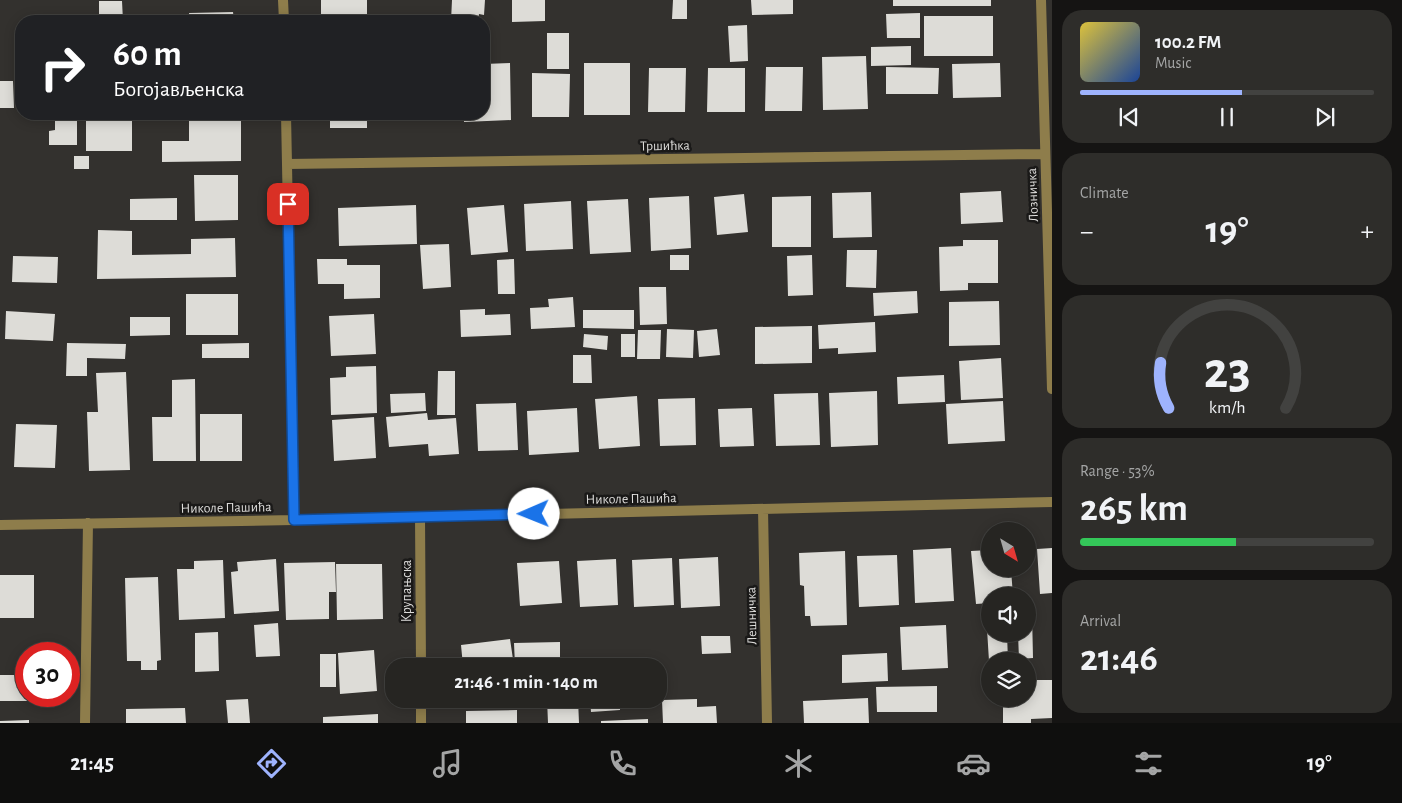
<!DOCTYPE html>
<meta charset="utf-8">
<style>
:root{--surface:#262522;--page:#2e2d2a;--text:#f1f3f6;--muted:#a4a5a5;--line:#424240;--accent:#9eb3fd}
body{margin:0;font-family:"Alegreya Sans",sans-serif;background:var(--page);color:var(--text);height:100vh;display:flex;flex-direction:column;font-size:19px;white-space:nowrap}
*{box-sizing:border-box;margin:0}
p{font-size:16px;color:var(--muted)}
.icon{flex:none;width:28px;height:28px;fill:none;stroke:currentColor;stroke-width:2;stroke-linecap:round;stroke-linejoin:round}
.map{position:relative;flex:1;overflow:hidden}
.panel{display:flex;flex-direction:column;gap:10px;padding:10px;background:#151413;width:350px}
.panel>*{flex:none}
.guide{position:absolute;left:15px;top:15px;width:475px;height:105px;border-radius:20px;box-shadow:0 2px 12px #0003,0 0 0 1px var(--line);background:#202124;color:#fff;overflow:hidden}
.needle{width:32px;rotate:143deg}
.tools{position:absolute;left:981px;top:522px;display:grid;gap:10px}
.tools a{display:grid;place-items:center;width:55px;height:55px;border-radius:50%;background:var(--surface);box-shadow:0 2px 12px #0003,0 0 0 1px var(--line);font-size:25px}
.speed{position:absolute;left:15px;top:642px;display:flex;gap:10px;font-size:25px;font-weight:700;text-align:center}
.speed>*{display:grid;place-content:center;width:65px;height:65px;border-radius:50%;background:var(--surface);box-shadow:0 2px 12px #0003,0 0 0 1px var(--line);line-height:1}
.speed .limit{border:8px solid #d22;background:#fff;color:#111}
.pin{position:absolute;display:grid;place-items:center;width:42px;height:42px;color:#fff;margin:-21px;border-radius:10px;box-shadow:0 2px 8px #0006}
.me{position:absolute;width:55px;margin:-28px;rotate:269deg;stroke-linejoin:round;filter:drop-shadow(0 0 4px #0008)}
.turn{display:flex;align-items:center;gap:18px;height:105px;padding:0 15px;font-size:22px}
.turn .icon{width:65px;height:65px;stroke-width:2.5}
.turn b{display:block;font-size:35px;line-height:42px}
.big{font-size:38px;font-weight:700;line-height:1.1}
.panel .card{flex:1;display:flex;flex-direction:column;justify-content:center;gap:8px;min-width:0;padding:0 18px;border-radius:20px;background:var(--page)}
.panel .dial{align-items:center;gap:0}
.dial svg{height:130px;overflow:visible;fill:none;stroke:var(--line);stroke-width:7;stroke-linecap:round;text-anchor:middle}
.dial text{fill:var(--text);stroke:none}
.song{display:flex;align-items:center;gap:15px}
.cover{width:60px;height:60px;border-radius:8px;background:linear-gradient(135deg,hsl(50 70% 55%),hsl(220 70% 35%))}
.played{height:5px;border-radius:2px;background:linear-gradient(90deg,var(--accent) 55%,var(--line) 55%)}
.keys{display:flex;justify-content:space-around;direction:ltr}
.heat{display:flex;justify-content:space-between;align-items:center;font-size:28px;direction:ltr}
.charge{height:8px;border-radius:4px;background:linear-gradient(90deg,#34c759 53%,var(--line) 0)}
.trip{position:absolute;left:385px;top:658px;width:282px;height:50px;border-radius:20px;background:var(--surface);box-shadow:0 2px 12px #0003,0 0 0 1px var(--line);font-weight:700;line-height:50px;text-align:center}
.tab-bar{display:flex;height:80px;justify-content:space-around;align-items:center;background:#0f0f0e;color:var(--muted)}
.tab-bar .icon{width:35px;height:35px}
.tab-bar .selected{color:var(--accent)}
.tab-bar b{font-size:22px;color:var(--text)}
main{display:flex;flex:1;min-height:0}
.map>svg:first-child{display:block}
</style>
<main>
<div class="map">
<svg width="1052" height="723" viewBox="0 0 1052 723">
<rect width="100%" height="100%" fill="#33312e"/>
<!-- building -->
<path fill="#dddcd7" d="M 321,0 L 367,0 L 367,20 L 321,20 Z
M 452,0 L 485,0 L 484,15 L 479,14 L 478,21 L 451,21 Z
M 512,0 L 545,0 L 545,21 L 512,22 Z
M 673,0 L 687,0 L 687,19 L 672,19 Z
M 751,0 L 793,0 L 793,14 L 752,15 Z
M 893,0 L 991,0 L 991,6 L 893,6 Z
M 99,1 L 122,1 L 123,21 L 99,21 Z
M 233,12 L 234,21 L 190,21 L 189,13 Z
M 920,13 L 920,38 L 887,38 L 886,14 Z
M 924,16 L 993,16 L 993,56 L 924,56 Z
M 747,25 L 748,61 L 730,62 L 728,26 Z
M 547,33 L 569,33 L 569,69 L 547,69 Z
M 911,46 L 911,65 L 871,66 L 871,47 Z
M 866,56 L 868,109 L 823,110 L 822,57 Z
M 510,63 L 511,120 L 464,122 L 464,114 L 484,114 L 484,64 Z
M 584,63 L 630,63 L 630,115 L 584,115 Z
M 1000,63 L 1001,97 L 953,98 L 952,64 Z
M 766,67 L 803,67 L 802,111 L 765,111 Z
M 886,67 L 939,68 L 938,94 L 886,94 Z
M 649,68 L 686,68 L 685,112 L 648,112 Z
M 708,68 L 745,68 L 745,112 L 707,112 Z
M 532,73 L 570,74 L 569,117 L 532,117 Z
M 0,81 L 13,81 L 14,108 L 0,108 Z
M 55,114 L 77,114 L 77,145 L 49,145 L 49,131 L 55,130 Z
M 86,114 L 132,114 L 132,151 L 86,151 Z
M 330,114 L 367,114 L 367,128 L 330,128 Z
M 241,119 L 241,161 L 162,162 L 162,141 L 189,141 L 189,120 Z
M 74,156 L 89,156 L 89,169 L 74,169 Z
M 194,175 L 238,175 L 238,220 L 195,221 Z
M 1001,191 L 1003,222 L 961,224 L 960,193 Z
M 871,192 L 872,237 L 833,238 L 832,193 Z
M 744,194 L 748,232 L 717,235 L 714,197 Z
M 689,196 L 691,248 L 651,251 L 649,198 Z
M 811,196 L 811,247 L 772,247 L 772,197 Z
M 177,198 L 177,220 L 130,220 L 130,199 Z
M 628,199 L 631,252 L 590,254 L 587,201 Z
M 571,201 L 573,249 L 526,251 L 524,204 Z
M 416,205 L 417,244 L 339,246 L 338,208 Z
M 504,205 L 508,252 L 471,255 L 467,208 Z
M 98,230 L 132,231 L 132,255 L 191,254 L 191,239 L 235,238 L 236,277 L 97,279 Z
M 963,240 L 998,240 L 998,283 L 968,283 L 968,290 L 940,291 L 939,247 L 963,246 Z
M 449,244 L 451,287 L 423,289 L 420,245 Z
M 847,250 L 877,250 L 876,288 L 846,287 Z
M 670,255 L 689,255 L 689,270 L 670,270 Z
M 812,255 L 813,295 L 788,296 L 787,256 Z
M 13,256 L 58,257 L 57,283 L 12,282 Z
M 317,259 L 347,259 L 347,265 L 380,265 L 380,298 L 344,299 L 344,284 L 318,284 Z
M 514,259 L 515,294 L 498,294 L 497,260 Z
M 639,287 L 666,287 L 667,324 L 640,325 Z
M 917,291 L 918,313 L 874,316 L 873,293 Z
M 186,294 L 238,294 L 238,335 L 186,335 Z
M 573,297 L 575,327 L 531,329 L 530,308 L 549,307 L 548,299 Z
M 999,301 L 1000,345 L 949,346 L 949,302 Z
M 485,309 L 485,315 L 510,314 L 511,335 L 461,337 L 460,310 Z
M 583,310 L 634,310 L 634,329 L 583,328 Z
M 6,311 L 55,314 L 53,341 L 5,339 Z
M 374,314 L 376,354 L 331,356 L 329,316 Z
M 130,317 L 170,317 L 170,335 L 130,336 Z
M 875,322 L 876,352 L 838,354 L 838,348 L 819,349 L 818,325 Z
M 812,326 L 812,363 L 755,364 L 755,327 Z
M 667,329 L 694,330 L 693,358 L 666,357 Z
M 717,329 L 720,355 L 699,357 L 697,331 Z
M 638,330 L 661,330 L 660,359 L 637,359 Z
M 584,334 L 608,336 L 607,350 L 583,347 Z
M 621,334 L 635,334 L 635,357 L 621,357 Z
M 67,343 L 126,344 L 125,359 L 87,358 L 87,376 L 66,376 Z
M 249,343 L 249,358 L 202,358 L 202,344 Z
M 573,355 L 591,355 L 592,383 L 573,383 Z
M 1001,358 L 1003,398 L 961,400 L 959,361 Z
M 376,366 L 377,413 L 331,415 L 330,378 L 346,377 L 346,367 Z
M 438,371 L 455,371 L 455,415 L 437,415 Z
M 126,372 L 130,470 L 89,471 L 87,412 L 98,412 L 96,373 Z
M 944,375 L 945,402 L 898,404 L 897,377 Z
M 195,379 L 196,461 L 153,461 L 152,417 L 172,417 L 172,380 Z
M 877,391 L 878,445 L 831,447 L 829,393 Z
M 425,393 L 426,411 L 391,413 L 390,394 Z
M 818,393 L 820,445 L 776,446 L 774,394 Z
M 637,396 L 640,446 L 599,449 L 595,399 Z
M 695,398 L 696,445 L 660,446 L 658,399 Z
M 1003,401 L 1005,441 L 948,444 L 946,404 Z
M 516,403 L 518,450 L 478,451 L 476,404 Z
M 577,408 L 579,452 L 529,455 L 527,411 Z
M 752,408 L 754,446 L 720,447 L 718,409 Z
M 427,413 L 428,420 L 456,418 L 459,454 L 429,456 L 428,444 L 389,447 L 386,417 Z
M 200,414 L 242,414 L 242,461 L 200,461 Z
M 374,417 L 376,458 L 334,461 L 332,420 Z
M 16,424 L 57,425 L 55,468 L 14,467 Z
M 951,548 L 954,601 L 915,603 L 913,550 Z
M 1052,548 L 1052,593 L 1040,594 L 1037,549 Z
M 990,550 L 990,569 L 1011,569 L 1013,596 L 990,596 L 990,603 L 976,604 L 971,551 Z
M 845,551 L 847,625 L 811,626 L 810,616 L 805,616 L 804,586 L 800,585 L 799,553 Z
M 897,555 L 899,605 L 859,607 L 857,556 Z
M 718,557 L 720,606 L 681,608 L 679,559 Z
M 672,558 L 674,605 L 634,607 L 632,560 Z
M 276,559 L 279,611 L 234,614 L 231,572 L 238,571 L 237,562 Z
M 616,559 L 618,605 L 580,607 L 577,561 Z
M 223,560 L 225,618 L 179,620 L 177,569 L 194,569 L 194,561 Z
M 559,561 L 562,603 L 520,606 L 517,563 Z
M 335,562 L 336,592 L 329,592 L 329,619 L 286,620 L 284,563 Z
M 336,564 L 382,564 L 383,619 L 337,620 Z
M 0,575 L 34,575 L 34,618 L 0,618 Z
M 158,577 L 161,660 L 157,661 L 157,670 L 141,670 L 141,661 L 127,661 L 125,578 Z
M 1028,613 L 1032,613 L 1033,658 L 1019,659 L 1018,634 L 1028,634 Z
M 278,623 L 280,656 L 256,657 L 254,625 Z
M 946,625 L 948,668 L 902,670 L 900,627 Z
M 990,628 L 990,634 L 1007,634 L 1008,661 L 989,661 L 987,629 Z
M 218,632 L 219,671 L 195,672 L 195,633 Z
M 701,636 L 730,636 L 731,653 L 702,654 Z
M 510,639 L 514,666 L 463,666 L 461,645 Z
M 560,642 L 560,666 L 515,666 L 514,643 Z
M 374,650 L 377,691 L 340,694 L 338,653 Z
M 887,653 L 888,681 L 842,683 L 842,655 Z
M 320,654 L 336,654 L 336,687 L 320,687 Z
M 0,675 L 26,675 L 26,696 L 43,696 L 43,701 L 0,701 Z
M 1028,680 L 1052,680 L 1052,718 L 1031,719 L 1031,723 L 1003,723 L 1003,704 L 1014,704 L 1014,699 L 1028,699 Z
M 937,686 L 937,712 L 877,712 L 876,687 Z
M 868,698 L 869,723 L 804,723 L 803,701 Z
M 248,699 L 250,723 L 228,723 L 226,700 Z
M 547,699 L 578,699 L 579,723 L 548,723 Z
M 590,699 L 620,699 L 620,710 L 591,712 Z
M 697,699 L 697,707 L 716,706 L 717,723 L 663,723 L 662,700 Z
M 185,708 L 186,723 L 126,723 L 126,709 Z
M 517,710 L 517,723 L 466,723 L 466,711 Z
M 378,714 L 378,723 L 323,723 L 323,717 Z
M 648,719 L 648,723 L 601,723 L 601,721 Z
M 29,720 L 29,723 L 0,723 L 0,721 Z"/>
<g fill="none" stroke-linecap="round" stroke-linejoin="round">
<!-- street -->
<path stroke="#8e7d4b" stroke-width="10" d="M 283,0 L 284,21
M 1041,0 L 1052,389
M 286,114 L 294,520
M 287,164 L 1044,154
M 763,509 L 767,723
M 420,516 L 421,666
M 0,525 L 294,520 L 1052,502
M 421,699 L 421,723
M 85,723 L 88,523"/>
</g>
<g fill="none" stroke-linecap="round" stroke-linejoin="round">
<defs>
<path id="route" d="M 288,204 L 294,520 L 534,514"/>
</defs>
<!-- route casing -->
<use href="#route" stroke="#114b97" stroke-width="12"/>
<!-- route -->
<use href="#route" stroke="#1a73e8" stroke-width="9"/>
</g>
<g text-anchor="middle" stroke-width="5" stroke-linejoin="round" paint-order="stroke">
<!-- street labels -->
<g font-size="14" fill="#dedddb" stroke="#1a1918">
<text transform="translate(665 145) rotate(-1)" y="5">Тршићка</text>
<text transform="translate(1032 195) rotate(-92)" y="5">Лозничка</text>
<text transform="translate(631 498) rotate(-1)" y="5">Николе Пашића</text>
<text transform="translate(226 507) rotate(-1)" y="5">Николе Пашића</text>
<text transform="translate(406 591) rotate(-90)" y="5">Крупањска</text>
<text transform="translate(751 616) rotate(-91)" y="5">Лешничка</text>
</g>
</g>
</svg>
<div class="tools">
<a><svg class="needle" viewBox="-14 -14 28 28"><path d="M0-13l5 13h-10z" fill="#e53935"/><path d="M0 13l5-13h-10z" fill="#a4a5a5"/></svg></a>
<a><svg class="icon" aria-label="sound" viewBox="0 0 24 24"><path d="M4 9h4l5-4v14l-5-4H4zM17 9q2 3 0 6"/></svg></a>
<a><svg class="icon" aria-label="layers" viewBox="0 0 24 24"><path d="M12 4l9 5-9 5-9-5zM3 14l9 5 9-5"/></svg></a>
</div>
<div class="speed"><div class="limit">30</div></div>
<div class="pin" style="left:288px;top:204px;background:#d93025"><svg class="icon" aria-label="arrive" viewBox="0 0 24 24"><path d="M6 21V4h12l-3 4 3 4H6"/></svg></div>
<svg class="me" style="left:534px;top:514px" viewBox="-20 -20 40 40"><circle r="19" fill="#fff"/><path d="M0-13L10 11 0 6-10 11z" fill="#1a73e8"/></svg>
<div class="trip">21:46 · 1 min · 140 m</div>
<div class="guide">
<div class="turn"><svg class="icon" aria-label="right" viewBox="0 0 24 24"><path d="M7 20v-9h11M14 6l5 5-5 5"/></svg><div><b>60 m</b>Богојављенска</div></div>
</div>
</div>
<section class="panel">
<div class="card">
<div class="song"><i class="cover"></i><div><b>100.2 FM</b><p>Music</p></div></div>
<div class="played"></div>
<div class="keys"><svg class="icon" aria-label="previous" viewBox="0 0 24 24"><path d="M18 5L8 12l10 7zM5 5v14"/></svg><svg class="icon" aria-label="pause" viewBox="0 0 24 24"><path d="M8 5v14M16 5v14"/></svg><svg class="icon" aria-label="next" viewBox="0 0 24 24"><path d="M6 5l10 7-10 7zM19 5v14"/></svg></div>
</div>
<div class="card"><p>Climate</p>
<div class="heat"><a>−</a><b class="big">19°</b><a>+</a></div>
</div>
<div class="card dial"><svg viewBox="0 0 100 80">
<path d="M14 69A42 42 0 1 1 86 69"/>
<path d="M14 69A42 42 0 0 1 9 41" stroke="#9eb3fd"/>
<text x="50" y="56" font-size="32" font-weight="700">23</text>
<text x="50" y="72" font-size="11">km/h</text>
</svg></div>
<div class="card"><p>Range · 53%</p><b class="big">265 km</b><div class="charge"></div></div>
<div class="card"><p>Arrival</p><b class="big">21:46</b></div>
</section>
</main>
<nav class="tab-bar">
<b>21:45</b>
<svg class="icon selected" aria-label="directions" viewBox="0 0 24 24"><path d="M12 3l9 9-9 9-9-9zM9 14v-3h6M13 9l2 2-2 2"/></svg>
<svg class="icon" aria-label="music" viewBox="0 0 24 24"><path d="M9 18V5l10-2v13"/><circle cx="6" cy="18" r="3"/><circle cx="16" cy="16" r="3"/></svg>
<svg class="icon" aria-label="phone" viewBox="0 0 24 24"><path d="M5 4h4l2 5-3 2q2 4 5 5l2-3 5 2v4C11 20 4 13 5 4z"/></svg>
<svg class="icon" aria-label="climate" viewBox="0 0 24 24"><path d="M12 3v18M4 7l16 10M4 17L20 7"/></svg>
<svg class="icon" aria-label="car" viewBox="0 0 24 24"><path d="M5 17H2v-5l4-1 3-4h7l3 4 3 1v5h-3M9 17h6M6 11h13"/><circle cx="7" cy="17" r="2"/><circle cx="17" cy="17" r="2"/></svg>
<svg class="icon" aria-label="filters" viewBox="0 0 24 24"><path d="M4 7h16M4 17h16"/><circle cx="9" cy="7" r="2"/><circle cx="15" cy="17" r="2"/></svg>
<b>19°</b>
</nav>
